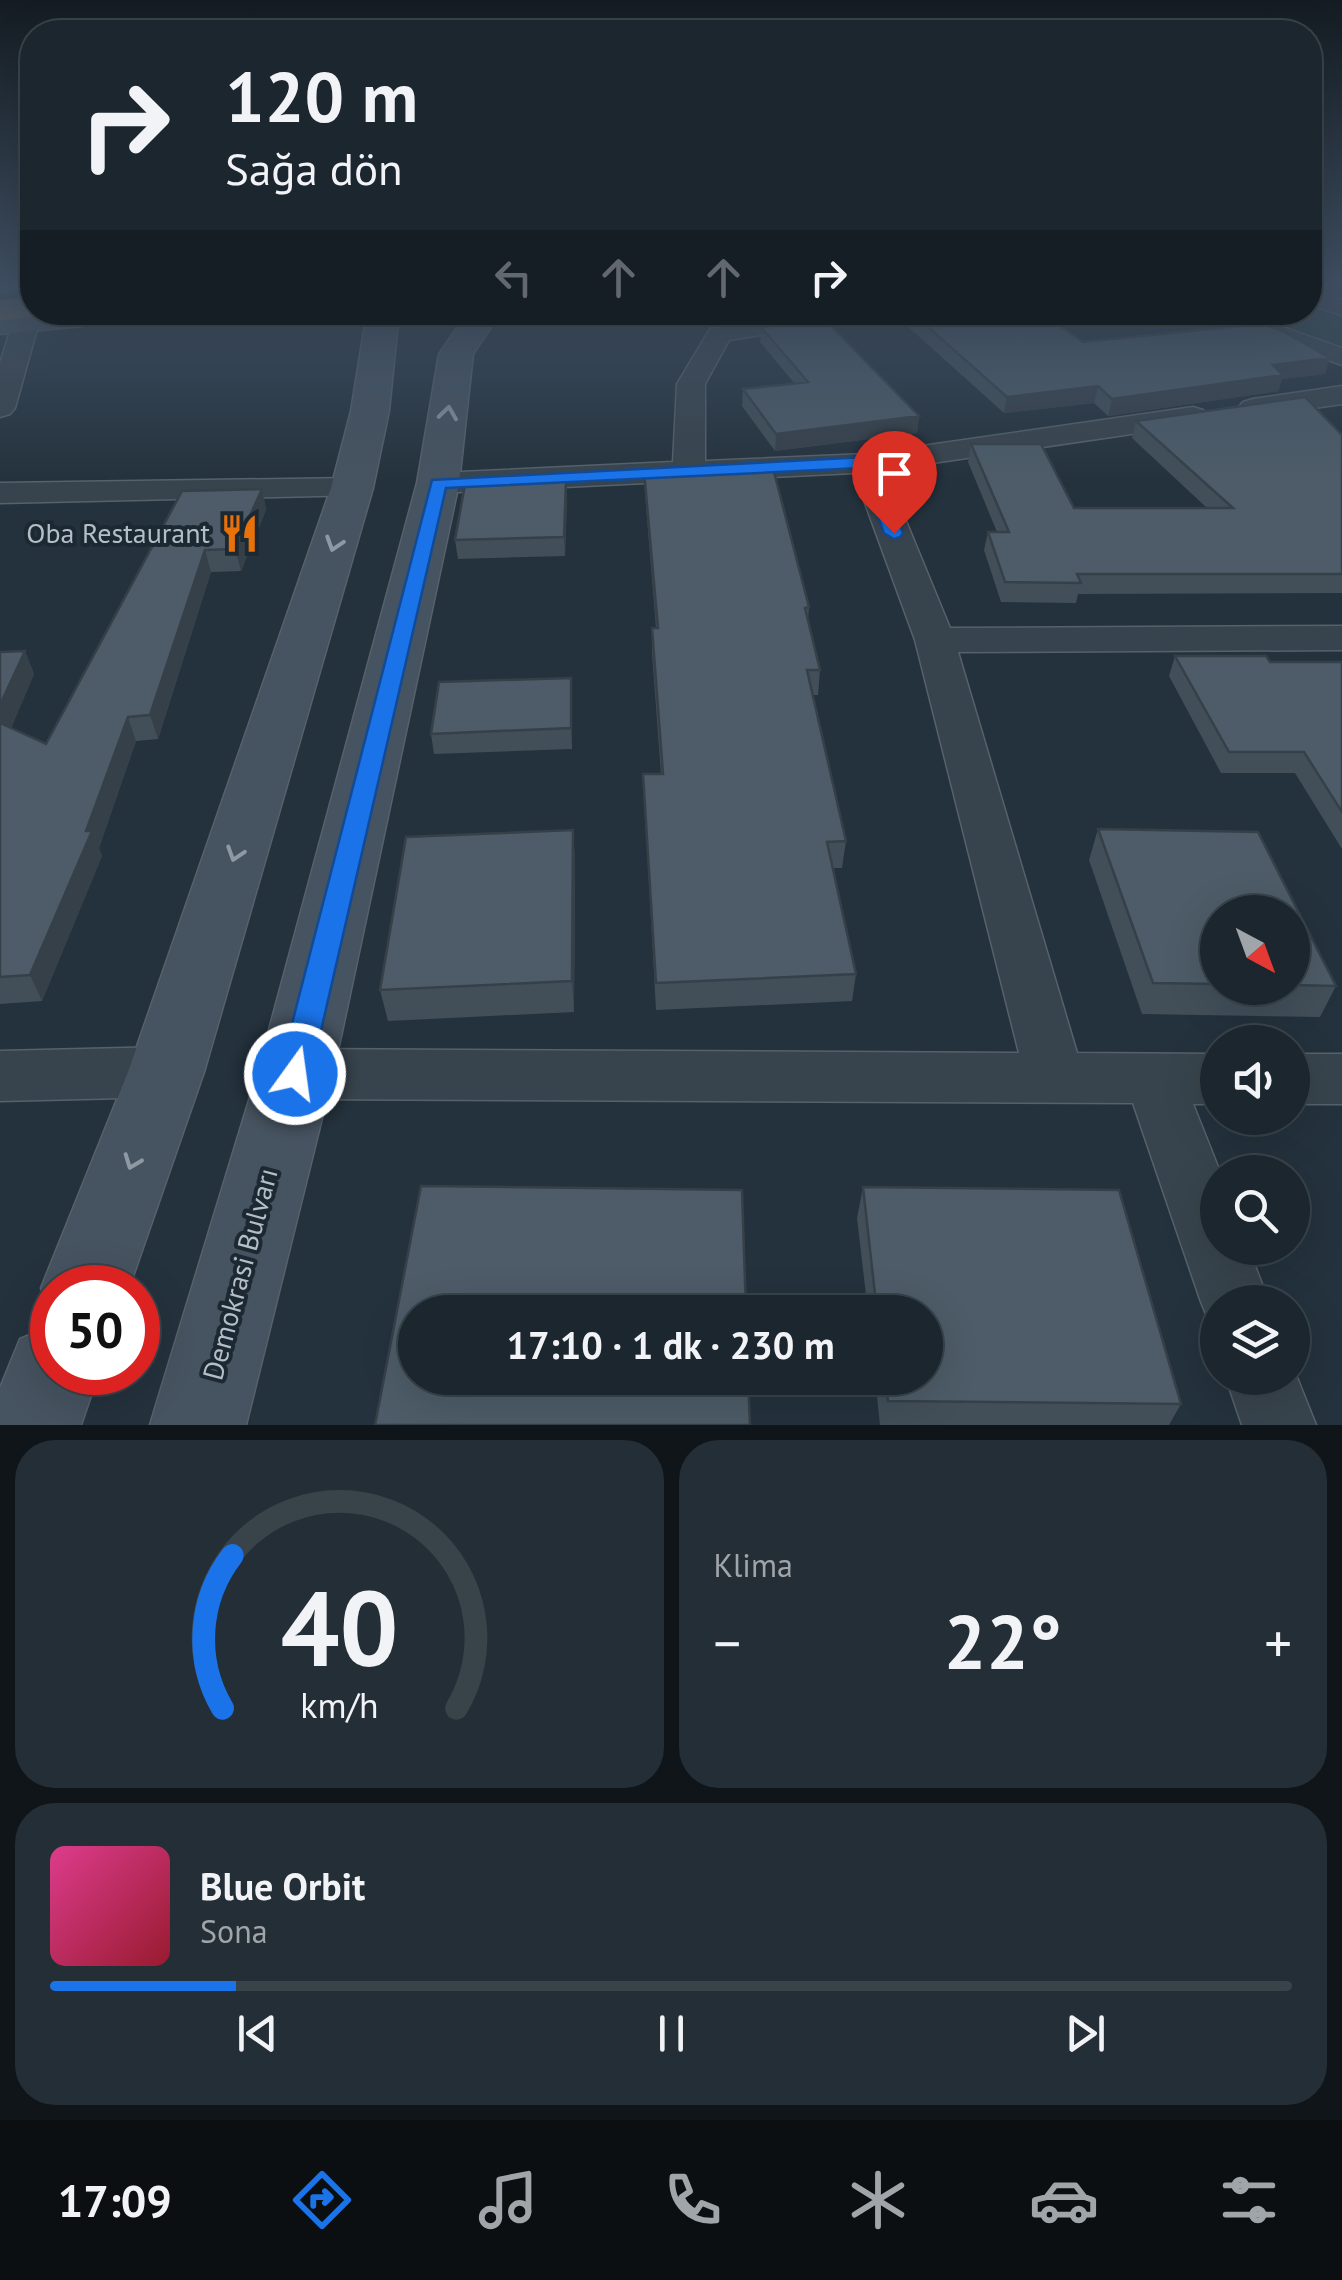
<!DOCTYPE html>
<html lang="tr">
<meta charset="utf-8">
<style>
:root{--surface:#1b262e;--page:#242e36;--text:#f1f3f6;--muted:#a0a5aa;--line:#39434a;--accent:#1a73e8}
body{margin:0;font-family:"PT Sans",sans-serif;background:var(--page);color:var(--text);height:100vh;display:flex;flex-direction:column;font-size:38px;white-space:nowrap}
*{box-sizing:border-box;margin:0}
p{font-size:32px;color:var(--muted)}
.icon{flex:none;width:55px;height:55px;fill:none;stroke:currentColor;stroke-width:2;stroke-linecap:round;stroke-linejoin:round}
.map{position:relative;height:1425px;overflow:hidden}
.drawer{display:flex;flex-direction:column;gap:15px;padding:15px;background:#0f1519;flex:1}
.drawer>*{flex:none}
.hud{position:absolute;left:20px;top:20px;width:1302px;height:305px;border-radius:40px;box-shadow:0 10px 40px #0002,0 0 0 2px var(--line);background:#1b262e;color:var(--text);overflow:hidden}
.needle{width:65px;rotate:139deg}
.fabs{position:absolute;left:1200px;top:895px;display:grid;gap:20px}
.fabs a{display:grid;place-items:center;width:110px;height:110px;border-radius:50%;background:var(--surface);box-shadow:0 10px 40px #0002,0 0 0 2px var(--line);font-size:50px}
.speed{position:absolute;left:30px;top:1265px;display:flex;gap:20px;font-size:50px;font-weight:700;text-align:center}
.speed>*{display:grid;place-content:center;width:130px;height:130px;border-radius:50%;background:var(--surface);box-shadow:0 10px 40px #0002,0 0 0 2px var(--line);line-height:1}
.speed .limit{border:15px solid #d22;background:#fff;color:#111}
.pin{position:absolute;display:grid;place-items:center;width:85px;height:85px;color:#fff;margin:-102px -42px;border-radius:50% 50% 50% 0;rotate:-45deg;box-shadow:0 0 10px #0007}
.pin .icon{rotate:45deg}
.me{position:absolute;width:110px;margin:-55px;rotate:14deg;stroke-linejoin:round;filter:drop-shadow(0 0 8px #0008)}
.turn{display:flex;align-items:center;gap:35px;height:210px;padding:0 40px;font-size:45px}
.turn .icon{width:130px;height:130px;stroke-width:2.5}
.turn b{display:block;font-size:70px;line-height:85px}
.lanes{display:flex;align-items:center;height:95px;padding:0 40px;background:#0003;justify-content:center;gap:50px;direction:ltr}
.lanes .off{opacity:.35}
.big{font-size:75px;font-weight:600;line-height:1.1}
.drawer .card{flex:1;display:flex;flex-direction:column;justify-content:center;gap:15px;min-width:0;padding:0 35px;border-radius:40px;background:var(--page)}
.drawer .dial{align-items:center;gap:0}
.dial svg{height:260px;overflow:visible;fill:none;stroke:var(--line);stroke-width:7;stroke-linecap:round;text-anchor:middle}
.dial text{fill:var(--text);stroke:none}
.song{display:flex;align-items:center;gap:30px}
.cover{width:120px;height:120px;border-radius:15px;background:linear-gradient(135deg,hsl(330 70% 55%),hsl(350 70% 35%))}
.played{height:10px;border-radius:5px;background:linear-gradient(90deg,var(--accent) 15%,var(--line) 15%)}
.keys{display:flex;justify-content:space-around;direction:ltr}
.heat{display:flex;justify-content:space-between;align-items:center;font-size:55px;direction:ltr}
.drawer .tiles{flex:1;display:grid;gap:15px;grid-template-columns:1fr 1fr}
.card:last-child{grid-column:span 2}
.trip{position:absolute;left:398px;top:1295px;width:545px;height:100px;border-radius:50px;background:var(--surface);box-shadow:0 10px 40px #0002,0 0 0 2px var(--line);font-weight:600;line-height:100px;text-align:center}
.menu{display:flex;height:160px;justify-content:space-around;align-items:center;background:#0b0f12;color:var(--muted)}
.menu .icon{width:70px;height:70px}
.menu .active{color:var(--accent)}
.menu b{font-size:45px;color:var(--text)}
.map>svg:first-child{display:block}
</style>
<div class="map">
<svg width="1342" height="1425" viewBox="0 0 1342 1425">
<rect width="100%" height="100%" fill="#24323d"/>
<!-- green -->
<path fill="#27403f" d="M 1310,298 L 1342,308 L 1342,346 L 1242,313 L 1310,312 Z"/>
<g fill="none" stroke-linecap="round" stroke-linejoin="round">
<defs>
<path id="street" d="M 1310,290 L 1342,300 L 1342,315 L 1310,305 Z
M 809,312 L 873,312 L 861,319 L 729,340 L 705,384 L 705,461 L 866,454 L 1193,407 L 1203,410 L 1208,416 L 1203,422 L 1193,425 L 885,470 L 950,628 L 1342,626 L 1342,650 L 958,652 L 1077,1053 L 1218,1054 L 1218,1104 L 1193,1104 L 1220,1172 L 1218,1248 L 1248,1248 L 1269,1302 L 1218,1302 L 1218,1329 L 1211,1326 L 1201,1302 L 1133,1103 L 295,1099 L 274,1092 L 266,1074 L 274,1056 L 295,1049 L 1019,1053 L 915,640 L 854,473 L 438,493 L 427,490 L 422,483 L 427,476 L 438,473 L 673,462 L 677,384 L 710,329 Z
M 1203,312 L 1240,312 L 1342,348 L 1342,365 L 1206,317 Z
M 26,314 L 39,322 L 15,408 L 10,414 L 0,417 L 0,363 L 13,322 Z
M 1342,386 L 1342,404 L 1253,417 L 1243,414 L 1238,408 L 1243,402 L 1253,399 Z
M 352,478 L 364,481 L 368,488 L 364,495 L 0,503 L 0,483 Z
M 166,1047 L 187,1055 L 195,1072 L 187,1089 L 166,1097 L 0,1101 L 0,1051 Z
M 1292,1054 L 1342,1054 L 1342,1104 L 1292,1104 Z
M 1292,1365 L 1316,1425 L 1242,1425 L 1226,1378 L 1292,1378 Z"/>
<path id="secondary" d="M 0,282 L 26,282 L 22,288 L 0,292 Z
M 32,311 L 32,312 L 140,312 L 135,319 L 124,322 L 0,334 L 0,314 Z
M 367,312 L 399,312 L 389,411 L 373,488 L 204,1072 L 129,1288 L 52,1288 L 52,1315 L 41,1288 L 128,1072 L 331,488 L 351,411 Z
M 468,312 L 501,312 L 473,354 L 459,483 L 333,1074 L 246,1425 L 150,1425 L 257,1074 L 417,483 L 439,354 Z
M 52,1326 L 52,1372 L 99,1372 L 81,1425 L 0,1425 L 0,1388 L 20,1339 Z"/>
<path id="highway" d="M 32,298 L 32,312 L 43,315 L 0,321 L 0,301 Z"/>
</defs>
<!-- street casing -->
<use href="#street" stroke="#56616b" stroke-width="3"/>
<!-- secondary casing -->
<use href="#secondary" stroke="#56616b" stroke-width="3"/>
<!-- highway casing -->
<use href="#highway" stroke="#434e58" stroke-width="3"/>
<!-- street -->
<use href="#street" fill="#38444d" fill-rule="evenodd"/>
<!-- secondary -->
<use href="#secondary" fill="#465360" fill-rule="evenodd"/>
<!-- highway -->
<use href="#highway" fill="#736355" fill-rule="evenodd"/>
</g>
<!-- wall -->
<path fill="#424f59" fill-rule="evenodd" d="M 1330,282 L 1342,282 L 1342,288 Z
M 906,312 L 1041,312 L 1083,342 L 1325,374 L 1282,379 L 1278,391 L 1108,416 L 1094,403 L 1004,413 L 905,324 Z
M 761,327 L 919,416 L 917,433 L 775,451 L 742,406 L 743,389 L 795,384 L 760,342 Z
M 1136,421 L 1342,435 L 1342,593 L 1078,594 L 1076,603 L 1001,602 L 984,550 L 988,532 L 997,532 L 968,462 L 971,444 L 1074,508 L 1207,508 L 1132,438 Z
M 644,471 L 809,607 L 808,620 L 820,670 L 818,695 L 813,695 L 846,841 L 842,868 L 833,868 L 856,974 L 852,1001 L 656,1010 L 643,774 L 661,774 L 652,653 L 652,628 L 656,628 L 645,494 Z
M 262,489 L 266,510 L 241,571 L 211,572 L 158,739 L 136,741 L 99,848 L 102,856 L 42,1001 L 0,1004 L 0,652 L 25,651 L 34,674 L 11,728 L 46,744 L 182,491 Z
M 567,499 L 565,556 L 458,559 L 455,540 Z
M 1175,656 L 1270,662 L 1342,662 L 1342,849 L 1295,773 L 1221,773 L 1169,676 Z
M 572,698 L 572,749 L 434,754 L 431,734 Z
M 1098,829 L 1258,832 L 1336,986 L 1320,1017 L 1142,1014 L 1089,860 ZM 1218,912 L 1292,912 L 1292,988 L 1218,988 Z
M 573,830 L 575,861 L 574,1012 L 388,1021 L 380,990 Z
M 863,1187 L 1181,1404 L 1169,1425 L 880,1425 L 875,1378 L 925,1378 L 925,1312 L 868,1312 L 857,1218 Z"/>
<!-- shaded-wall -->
<path fill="#364049" d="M 1330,358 L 1325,374 L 1282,379 L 1278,391 L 1108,416 L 1112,399 L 1273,365 Z
M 1098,386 L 1094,403 L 1004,413 L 1007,397 Z
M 919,416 L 917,433 L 775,451 L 776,434 Z
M 566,481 L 567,499 L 565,556 L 564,537 Z
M 262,489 L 266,510 L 241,571 L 235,549 Z
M 205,550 L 211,572 L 158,739 L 150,715 Z
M 25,651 L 34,674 L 4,744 L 0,736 L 0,705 Z
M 571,678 L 572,698 L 572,749 L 571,728 Z
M 128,717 L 136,741 L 99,848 L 102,856 L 42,1001 L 30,975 L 86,831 Z
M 573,830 L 575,861 L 574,1012 L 572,981 Z"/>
<!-- building -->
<path fill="#4d5c68" stroke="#364049" stroke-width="2.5" d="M 911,312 L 1041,312 L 1083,342 L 1261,324 L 1283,331 L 1330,358 L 1273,365 L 1283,375 L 1112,399 L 1098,386 L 1007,397 Z
M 826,321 L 919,416 L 776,434 L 743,389 L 808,382 L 761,327 Z
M 1305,397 L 1342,435 L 1342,574 L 1077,574 L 1081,583 L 1005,582 L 988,532 L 1009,532 L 971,444 L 1041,444 L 1074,508 L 1233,508 L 1136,421 Z
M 773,468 L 809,607 L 805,608 L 820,670 L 807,670 L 846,841 L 827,842 L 856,974 L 656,983 L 643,774 L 663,774 L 652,628 L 658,628 L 644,471 Z
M 566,481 L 564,537 L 455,540 L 465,484 Z
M 262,489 L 235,549 L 205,550 L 150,715 L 128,717 L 86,831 L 92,831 L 30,975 L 0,977 L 0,723 L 46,744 L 182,491 Z
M 25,651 L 0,705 L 0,652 Z
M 1175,656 L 1266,656 L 1270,662 L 1342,662 L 1342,812 L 1304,752 L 1229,752 Z
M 571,678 L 571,728 L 431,734 L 439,682 Z
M 1098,829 L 1258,832 L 1336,986 L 1292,985 L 1292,912 L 1218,912 L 1218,984 L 1153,983 Z
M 573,830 L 572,981 L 380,990 L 406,837 Z
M 421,1186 L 742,1190 L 746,1312 L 415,1312 L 415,1378 L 748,1378 L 750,1425 L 375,1425 Z
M 863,1187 L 1119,1190 L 1181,1404 L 888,1401 L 885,1378 L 925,1378 L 925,1312 L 877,1312 Z"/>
<!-- one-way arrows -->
<defs><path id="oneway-chevron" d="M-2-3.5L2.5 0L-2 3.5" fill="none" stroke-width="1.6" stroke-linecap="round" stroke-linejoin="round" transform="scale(2.5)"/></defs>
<g stroke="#8e99a4">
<use href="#oneway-chevron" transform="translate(448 413) rotate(-82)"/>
<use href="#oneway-chevron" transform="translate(334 544) rotate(108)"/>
<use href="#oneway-chevron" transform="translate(235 854) rotate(108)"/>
<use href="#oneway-chevron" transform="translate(132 1162) rotate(111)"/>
</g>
<!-- sky -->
<linearGradient id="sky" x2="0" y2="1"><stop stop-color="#141c22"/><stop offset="0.59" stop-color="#3f4f62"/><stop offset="1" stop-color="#3f4f62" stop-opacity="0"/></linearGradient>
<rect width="1342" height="482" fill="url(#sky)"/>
<!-- route -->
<path fill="#1a73e8" stroke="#114b97" stroke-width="2.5" d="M 866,457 L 875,462 L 903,533 L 900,537 L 894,539 L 884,533 L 860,468 L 446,488 L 311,1074 L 306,1084 L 295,1088 L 284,1084 L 279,1074 L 432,480 Z"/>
<!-- icons -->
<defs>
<symbol id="restaurant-bare" viewBox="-9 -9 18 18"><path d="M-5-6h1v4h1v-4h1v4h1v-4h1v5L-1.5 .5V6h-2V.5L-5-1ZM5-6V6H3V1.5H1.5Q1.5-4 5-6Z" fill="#e8710a" stroke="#1d2932" stroke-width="2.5" paint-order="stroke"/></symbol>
</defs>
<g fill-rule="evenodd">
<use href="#restaurant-bare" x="212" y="506" width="55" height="55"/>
</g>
<g text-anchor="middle" stroke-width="8" stroke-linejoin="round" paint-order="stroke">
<!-- poi labels -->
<g font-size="28" fill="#b4bec8" stroke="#1d2932" text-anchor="end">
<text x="210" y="543">Oba Restaurant</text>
</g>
<!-- street labels -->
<g font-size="28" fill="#b4bec8" stroke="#1d2932">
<text transform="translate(240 1274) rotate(-75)" y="10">Demokrasi Bulvarı</text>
</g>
</g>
</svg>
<div class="fabs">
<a><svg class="needle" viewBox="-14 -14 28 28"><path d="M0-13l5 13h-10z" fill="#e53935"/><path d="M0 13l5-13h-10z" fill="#a0a5aa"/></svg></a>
<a><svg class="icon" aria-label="sound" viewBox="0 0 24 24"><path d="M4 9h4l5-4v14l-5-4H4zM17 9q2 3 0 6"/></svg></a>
<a><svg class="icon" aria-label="search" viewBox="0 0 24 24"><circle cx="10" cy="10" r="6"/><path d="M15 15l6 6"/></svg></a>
<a><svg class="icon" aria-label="layers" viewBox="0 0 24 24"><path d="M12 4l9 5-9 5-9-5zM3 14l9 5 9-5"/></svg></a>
</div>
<div class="speed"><div class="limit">50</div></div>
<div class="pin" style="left:894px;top:533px;background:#d93025"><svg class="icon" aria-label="arrive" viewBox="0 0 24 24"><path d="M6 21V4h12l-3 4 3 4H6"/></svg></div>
<svg class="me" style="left:295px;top:1074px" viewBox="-20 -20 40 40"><circle r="17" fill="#1a73e8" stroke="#fff" stroke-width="3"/><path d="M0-11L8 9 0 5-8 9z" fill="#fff"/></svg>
<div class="trip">17:10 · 1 dk · 230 m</div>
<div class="hud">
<div class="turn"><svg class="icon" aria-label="right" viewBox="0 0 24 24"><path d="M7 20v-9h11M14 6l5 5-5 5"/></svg><div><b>120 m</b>Sağa dön</div></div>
<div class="lanes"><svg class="icon off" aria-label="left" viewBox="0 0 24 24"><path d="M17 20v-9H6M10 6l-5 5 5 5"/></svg><svg class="icon off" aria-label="ahead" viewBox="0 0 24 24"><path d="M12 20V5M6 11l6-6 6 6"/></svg><svg class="icon off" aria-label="ahead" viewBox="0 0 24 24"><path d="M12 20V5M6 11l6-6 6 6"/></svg><svg class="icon" aria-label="right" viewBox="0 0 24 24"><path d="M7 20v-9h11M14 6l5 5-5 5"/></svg></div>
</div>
</div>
<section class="drawer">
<div class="tiles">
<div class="card dial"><svg viewBox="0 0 100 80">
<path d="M14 69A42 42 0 1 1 86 69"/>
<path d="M14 69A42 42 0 0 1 17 22" stroke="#1a73e8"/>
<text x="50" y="56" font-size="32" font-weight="700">40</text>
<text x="50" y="72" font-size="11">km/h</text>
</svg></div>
<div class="card"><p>Klima</p>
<div class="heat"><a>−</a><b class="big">22°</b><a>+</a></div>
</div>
<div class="card">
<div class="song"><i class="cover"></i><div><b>Blue Orbit</b><p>Sona</p></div></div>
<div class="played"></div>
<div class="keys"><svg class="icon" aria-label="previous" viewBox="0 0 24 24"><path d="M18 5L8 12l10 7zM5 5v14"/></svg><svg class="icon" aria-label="pause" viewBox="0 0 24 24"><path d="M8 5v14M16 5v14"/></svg><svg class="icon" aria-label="next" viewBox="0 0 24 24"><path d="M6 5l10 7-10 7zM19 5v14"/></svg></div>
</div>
</div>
</section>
<nav class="menu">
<b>17:09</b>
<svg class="icon active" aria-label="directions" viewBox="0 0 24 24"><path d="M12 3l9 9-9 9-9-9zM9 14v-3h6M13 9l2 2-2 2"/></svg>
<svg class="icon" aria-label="music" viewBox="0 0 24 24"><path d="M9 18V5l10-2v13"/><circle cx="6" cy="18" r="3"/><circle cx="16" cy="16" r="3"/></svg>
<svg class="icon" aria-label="phone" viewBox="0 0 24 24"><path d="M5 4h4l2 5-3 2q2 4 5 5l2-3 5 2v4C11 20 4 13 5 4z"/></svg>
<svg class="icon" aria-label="climate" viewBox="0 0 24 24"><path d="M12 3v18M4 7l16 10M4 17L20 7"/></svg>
<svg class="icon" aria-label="car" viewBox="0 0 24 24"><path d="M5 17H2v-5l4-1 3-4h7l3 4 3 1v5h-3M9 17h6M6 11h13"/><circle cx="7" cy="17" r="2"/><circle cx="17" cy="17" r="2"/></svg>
<svg class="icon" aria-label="filters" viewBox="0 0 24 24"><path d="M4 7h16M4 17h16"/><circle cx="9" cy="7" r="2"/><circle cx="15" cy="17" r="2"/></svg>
</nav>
